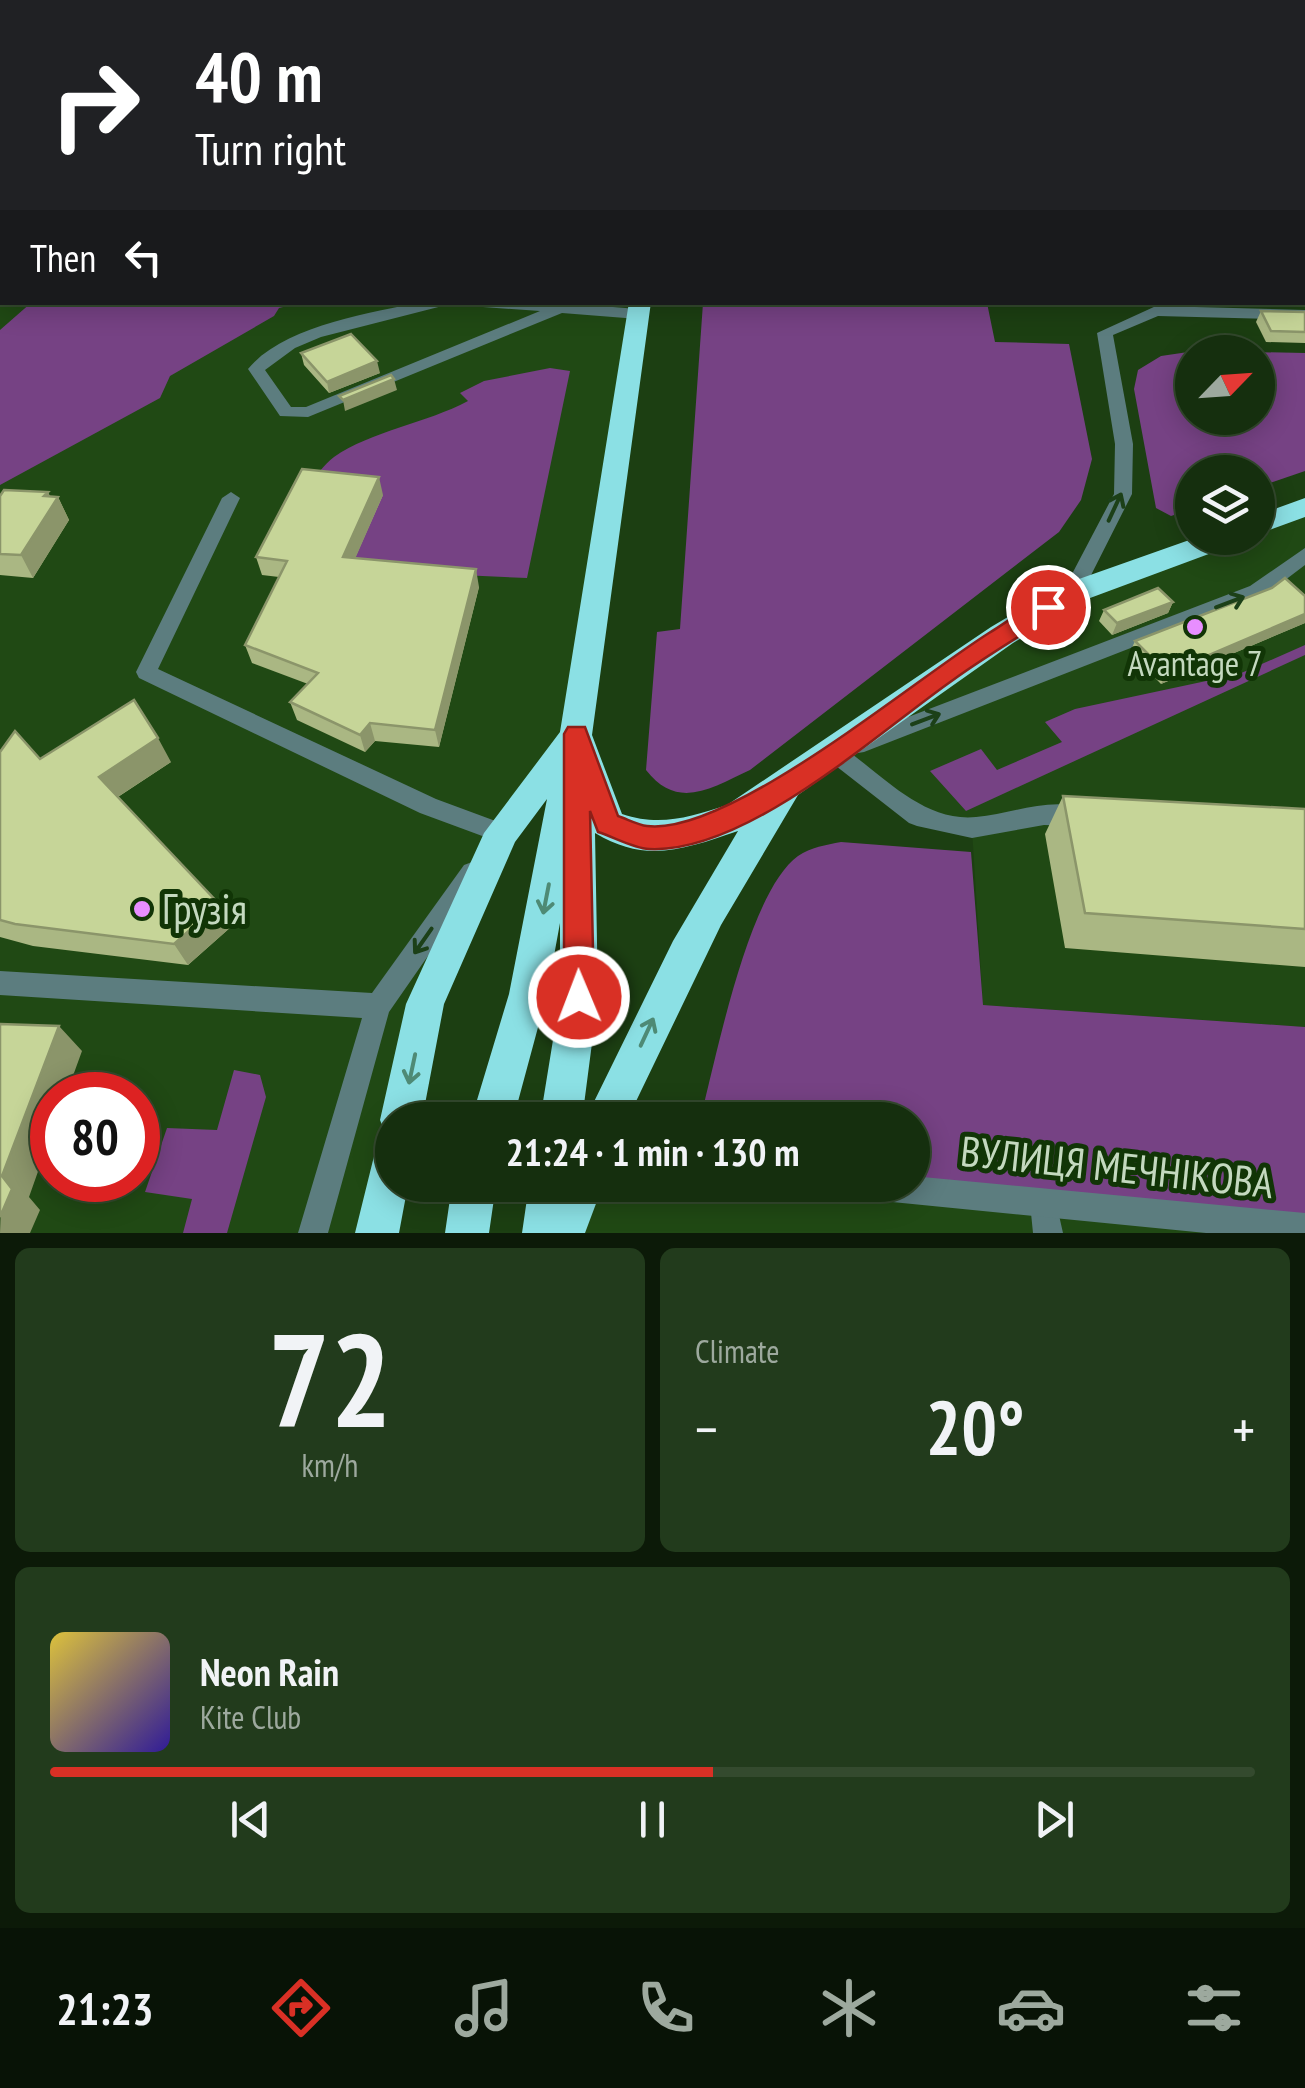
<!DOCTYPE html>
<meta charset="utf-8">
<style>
:root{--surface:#152f0e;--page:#223b1c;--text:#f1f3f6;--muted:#9da99e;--line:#344a2e;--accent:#d93025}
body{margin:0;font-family:"PT Sans Narrow",sans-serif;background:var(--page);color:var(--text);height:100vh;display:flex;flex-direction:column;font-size:38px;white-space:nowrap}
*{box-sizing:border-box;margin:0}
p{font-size:32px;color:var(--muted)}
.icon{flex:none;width:55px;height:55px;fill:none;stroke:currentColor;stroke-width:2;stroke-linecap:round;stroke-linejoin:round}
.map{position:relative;height:1233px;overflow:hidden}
.sheet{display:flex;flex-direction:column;gap:15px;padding:15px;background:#0c1a08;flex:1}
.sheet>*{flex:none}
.top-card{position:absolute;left:0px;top:0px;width:1305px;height:305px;box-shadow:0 5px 25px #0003,0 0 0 2px var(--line);background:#202124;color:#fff;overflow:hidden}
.needle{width:65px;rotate:65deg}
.fabs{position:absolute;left:1175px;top:335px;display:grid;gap:20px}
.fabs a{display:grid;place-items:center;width:100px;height:100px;border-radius:50%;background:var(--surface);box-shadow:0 5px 25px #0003,0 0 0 2px var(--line);font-size:50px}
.speed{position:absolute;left:30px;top:1072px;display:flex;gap:20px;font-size:50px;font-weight:700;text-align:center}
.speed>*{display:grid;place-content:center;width:130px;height:130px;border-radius:50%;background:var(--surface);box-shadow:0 5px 25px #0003,0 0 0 2px var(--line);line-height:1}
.speed .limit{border:15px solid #d22;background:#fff;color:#111}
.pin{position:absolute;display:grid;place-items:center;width:85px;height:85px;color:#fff;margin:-42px;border:5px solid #fff;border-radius:50%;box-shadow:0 2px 10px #0007}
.me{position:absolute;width:110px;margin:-55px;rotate:359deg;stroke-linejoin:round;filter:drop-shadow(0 0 8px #0008)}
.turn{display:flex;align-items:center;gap:35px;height:210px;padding:0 30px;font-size:45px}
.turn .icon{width:130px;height:130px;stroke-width:2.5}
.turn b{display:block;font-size:70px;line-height:85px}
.then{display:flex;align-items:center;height:95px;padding:0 30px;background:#0003;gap:20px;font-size:38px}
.big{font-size:75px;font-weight:800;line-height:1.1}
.sheet .widget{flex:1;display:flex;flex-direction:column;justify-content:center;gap:15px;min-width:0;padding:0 35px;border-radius:15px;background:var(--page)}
.sheet .dial{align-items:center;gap:0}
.dial b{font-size:130px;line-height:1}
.song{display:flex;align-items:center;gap:30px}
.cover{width:120px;height:120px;border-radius:15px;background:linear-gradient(135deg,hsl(50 70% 55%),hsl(250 70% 35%))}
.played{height:10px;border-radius:5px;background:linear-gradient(90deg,var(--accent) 55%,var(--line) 55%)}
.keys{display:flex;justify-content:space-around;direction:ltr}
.heat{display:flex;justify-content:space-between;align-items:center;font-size:55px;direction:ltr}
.sheet .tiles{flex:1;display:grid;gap:15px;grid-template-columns:1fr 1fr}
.widget:last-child{grid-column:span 2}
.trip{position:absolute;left:375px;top:1102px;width:555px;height:100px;border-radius:50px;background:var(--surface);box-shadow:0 5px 25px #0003,0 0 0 2px var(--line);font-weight:800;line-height:100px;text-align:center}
.menu{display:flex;height:160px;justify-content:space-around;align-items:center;background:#081306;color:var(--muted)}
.menu .icon{width:70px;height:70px}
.menu .current{color:var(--accent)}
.menu b{font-size:45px;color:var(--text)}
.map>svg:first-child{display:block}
</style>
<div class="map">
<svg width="1305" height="1233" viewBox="0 0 1305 1233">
<rect width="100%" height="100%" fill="#1c3f12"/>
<!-- built -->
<path fill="#204914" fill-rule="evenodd" d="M 0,0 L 685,0 L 2,2 L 2,302 L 640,303 L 576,735 L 501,833 L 392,1120 L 392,1161 L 378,1233 L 0,1233 ZM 52,1095 L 138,1095 L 138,1180 L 52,1180 Z
M 1305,507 L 1305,1027 L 983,1005 L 972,829 L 917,816 L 835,753 L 1072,593 L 1223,538 L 1258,538 L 1258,525 Z
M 581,1185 L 862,1185 L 1305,1228 L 1305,1233 L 563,1233 Z"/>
<!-- green -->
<path fill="#764284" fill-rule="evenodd" d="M 32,302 L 300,302 L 300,303 L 279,308 L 274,316 L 170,376 L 160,398 L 0,485 L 0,330 Z
M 703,303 L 987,303 L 995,342 L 1069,344 L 1092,459 L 1081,500 L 1059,532 L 750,770 C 711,788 678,811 646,770 L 657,632 L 680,629 Z
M 1195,351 L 1305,353 L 1305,471 L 1258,487 L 1258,472 L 1192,472 L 1192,509 L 1171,516 L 1156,508 L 1134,389 L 1138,370 L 1161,356 ZM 1192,352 L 1258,352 L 1258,418 L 1192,418 Z
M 550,368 L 570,371 L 527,578 L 350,570 L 307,487 C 315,478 324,464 334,457 C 371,431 427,423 468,401 L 460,393 L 484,381 Z
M 1305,645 L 1305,655 L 966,811 L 930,771 L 981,749 L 997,770 L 1062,742 L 1045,722 L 1075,709 L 1239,674 Z
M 841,842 L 971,852 L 983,1005 L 1305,1027 L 1305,1227 L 912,1185 L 912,1120 L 700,1120 C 716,1059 748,892 798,856 C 811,847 826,845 841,842 Z
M 234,1070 L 260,1075 L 266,1097 L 227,1233 L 183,1233 L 192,1199 L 145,1192 L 167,1128 L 217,1130 Z"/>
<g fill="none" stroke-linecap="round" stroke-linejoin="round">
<!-- lane -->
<path fill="#5c7d7f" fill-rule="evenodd" d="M 1038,0 L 1048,0 L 1049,2 L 1039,2 Z
M 1076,0 L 1086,0 L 1087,2 L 1077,2 Z
M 1129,0 L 1140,0 L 1141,2 L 1131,2 Z
M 1302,163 L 1305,163 L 1305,171 L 1302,171 Z
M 2,167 L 2,175 L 0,176 L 0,168 Z
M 1302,238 L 1305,238 L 1305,250 L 1302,250 Z
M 422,302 L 458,302 L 321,337 L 295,348 L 265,370 L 291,407 L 306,407 L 540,311 L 483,307 L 476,302 L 549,302 L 638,309 L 646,314 L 638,319 L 562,313 L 308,417 L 280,416 L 248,369 C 283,326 369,313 422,302 Z
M 1156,306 L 1305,310 L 1305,320 L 1158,316 L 1113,335 L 1133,444 L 1132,494 L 1082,593 L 1072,600 L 1062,593 L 1114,494 L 1115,444 L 1097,333 Z
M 231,492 L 240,498 L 158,669 L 436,799 L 509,826 L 513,833 C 507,845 501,853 487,848 L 485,837 L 420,813 L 139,678 L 136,672 L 222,498 Z
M 1305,548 L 1305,565 L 1264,596 L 864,752 L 852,754 C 888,781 927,822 976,817 C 1012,814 1051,796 1086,809 L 1090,816 L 1086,823 L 1078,826 L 1044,825 L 972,838 L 917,826 L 909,823 L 827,759 L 824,753 L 827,747 L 835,744 L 847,750 L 848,740 L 1250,586 Z
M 472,862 L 480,865 L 484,873 L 480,881 L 389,1012 L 328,1233 L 298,1233 L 362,1018 L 0,995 L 0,971 L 372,993 L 464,865 Z
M 1044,1189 L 1054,1193 L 1063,1233 L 1033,1233 L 1030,1203 L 1034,1193 Z"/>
<!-- street -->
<path fill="#5c7d7f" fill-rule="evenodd" d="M 912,1176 L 1305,1213 L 1305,1233 L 1206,1233 L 862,1199 L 852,1195 L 848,1185 L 912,1185 Z"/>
<!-- highway -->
<path fill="#8be0e4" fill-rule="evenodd" d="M 677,0 L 693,0 L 693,2 L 677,2 Z
M 815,0 L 836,0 L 837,2 L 817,2 Z
M 864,0 L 887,0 L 888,2 L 866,2 Z
M 1302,111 L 1305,111 L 1305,123 L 1302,123 Z
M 629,302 L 651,302 L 592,735 L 622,814 C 660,827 690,817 727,805 L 991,627 L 1062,585 L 1195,538 L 1237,538 L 1233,545 L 1082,601 L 1013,643 L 798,795 L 721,925 L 627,1120 L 585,1120 L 673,941 L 738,831 C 685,849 646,864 595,833 L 598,997 L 582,1120 L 540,1120 L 560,997 L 560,923 L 547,994 L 513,1120 L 471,1120 L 509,994 L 547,799 L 515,842 L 444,1004 L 422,1120 L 392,1120 L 392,1137 L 386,1135 L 380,1120 L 406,1004 L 484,833 L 560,732 Z
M 1305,498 L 1305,517 L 1258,534 L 1258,515 Z
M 392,1138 L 392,1185 L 408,1185 L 399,1233 L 355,1233 L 377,1144 Z
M 452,1185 L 496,1185 L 489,1233 L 445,1233 Z
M 529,1185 L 603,1185 L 585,1233 L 522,1233 Z"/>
</g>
<!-- wall -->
<path fill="#aab783" d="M 1182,0 L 1293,0 L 1295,2 L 1184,2 Z
M 1246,302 L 1296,302 L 1295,306 L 1247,305 Z
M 1261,311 L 1305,312 L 1305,343 L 1266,342 L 1256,322 Z
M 301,353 L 380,373 L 329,393 L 304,365 Z
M 48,492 L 50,497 L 58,497 L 69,520 L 33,578 L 0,575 L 0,496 Z
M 383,495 L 355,558 L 479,587 L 439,747 L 375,741 L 365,752 L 297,720 L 290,702 L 308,684 L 252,663 L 245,645 L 279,577 L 262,575 L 256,557 Z
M 1305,596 L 1305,623 L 1161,684 L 1130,652 L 1135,641 Z
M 1173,602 L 1168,613 L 1112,635 L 1099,621 L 1104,610 Z
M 0,752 L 40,759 L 171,762 L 118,797 L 219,904 L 232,926 L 188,965 L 33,946 L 0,937 Z
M 1063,796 L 1305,809 L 1305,967 L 1065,948 L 1045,834 Z"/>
<!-- shaded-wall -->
<path fill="#8b956a" d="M 2,110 L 2,149 L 0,150 L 0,111 Z
M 377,361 L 380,373 L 329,393 L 327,382 Z
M 394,379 L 397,390 L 345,411 L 343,400 Z
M 379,477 L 383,495 L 348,575 L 343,557 Z
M 48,492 L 54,504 L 58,497 L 69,520 L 33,578 L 21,555 L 44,496 Z
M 476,569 L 479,587 L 439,747 L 435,730 Z
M 1173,602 L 1168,613 L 1112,635 L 1117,623 Z
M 1305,614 L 1305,623 L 1161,684 L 1167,673 Z
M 370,723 L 375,741 L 365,752 L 360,735 Z
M 158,738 L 171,762 L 113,800 L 99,777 Z
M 219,904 L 232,926 L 188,965 L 174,944 Z
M 59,1026 L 82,1051 L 66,1095 L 52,1095 L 52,1132 L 29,1197 L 40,1210 L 30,1233 L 0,1233 L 2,1176 Z"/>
<!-- building -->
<path fill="#c6d598" stroke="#8b956a" stroke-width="2.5" d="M 1200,0 L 1293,0 L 1295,2 L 1202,2 Z
M 2,62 L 2,110 L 0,111 L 0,63 Z
M 1261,311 L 1305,312 L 1305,332 L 1271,331 Z
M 351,334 L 377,361 L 327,382 L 301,353 Z
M 391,375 L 394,379 L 343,400 L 339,396 Z
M 302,469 L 379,477 L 343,557 L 476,569 L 435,730 L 370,723 L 360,735 L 290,702 L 318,673 L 245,645 L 287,561 L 256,557 Z
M 4,490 L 48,492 L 44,496 L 58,497 L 21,555 L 0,554 L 0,496 Z
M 1285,578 L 1305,596 L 1305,614 L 1167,673 L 1135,641 L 1272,588 Z
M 1158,588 L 1173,602 L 1117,623 L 1104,610 Z
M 134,700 L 158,738 L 99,777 L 219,904 L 174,944 L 15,924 L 0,920 L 0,752 L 15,731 L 40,759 Z
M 1063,796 L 1305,809 L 1305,929 L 1085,913 Z
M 0,1024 L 59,1026 L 2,1176 L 12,1189 L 0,1217 Z"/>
<!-- one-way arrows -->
<defs><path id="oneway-shaft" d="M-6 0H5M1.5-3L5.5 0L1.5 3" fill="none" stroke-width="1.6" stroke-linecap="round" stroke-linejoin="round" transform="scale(2.5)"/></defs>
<g stroke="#1c4018">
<use href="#oneway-shaft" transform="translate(1115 507) rotate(-65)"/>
<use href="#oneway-shaft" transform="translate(1230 602) rotate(-21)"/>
<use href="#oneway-shaft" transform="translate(926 719) rotate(-21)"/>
<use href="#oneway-shaft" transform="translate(423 941) rotate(125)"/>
</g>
<g stroke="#4e8a75">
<use href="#oneway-shaft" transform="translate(546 899) rotate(101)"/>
<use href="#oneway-shaft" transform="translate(647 1032) rotate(-65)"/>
<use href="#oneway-shaft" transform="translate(412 1069) rotate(102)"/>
</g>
<!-- route -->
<path fill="#d93025" stroke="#8d1f18" stroke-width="2.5" d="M 1048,599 L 1056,601 L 1060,607 L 1056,613 C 1022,635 986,656 953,680 C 876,734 746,854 649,849 C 633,848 614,837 598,832 L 590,811 L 594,997 L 589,1007 L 579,1011 L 569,1007 L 564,997 L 564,734 L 568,727 L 585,727 L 618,816 C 627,819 638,825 647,826 C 729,836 914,680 989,633 C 1008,622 1027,605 1048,599 Z"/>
<!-- markers -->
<g fill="#e88eff" stroke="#113506" stroke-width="4">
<circle cx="1195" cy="627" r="10"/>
<circle cx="142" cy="909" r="10"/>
</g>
<g text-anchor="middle" stroke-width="10" stroke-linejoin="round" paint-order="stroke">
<!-- poi labels -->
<g font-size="35" fill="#c4d9bf" stroke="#113506">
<text x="1195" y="676">Avantage 7</text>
</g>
<!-- near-poi labels -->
<g font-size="42" fill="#c4d9bf" stroke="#113506" text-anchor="start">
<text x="162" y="924">Грузія</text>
</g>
<!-- near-street labels -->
<g font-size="42" fill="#c4d9bf" stroke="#113506">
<text transform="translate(1117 1167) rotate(6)" y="15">ВУЛИЦЯ МЕЧНІКОВА</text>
</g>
</g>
</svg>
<div class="fabs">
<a><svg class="needle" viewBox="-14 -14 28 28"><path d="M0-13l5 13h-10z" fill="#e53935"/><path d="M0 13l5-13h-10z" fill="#9da99e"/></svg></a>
<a><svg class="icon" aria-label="layers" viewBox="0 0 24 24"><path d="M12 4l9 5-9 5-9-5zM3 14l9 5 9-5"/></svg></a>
</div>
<div class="speed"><div class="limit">80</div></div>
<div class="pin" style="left:1048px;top:607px;background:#d93025"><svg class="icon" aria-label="arrive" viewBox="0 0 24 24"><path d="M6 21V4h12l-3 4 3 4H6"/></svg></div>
<svg class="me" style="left:579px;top:997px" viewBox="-20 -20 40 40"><circle r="17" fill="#d93025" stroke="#fff" stroke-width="3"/><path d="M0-11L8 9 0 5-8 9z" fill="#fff"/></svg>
<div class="trip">21:24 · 1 min · 130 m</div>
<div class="top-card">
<div class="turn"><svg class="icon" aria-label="right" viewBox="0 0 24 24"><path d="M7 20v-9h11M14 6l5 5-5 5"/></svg><div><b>40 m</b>Turn right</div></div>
<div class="then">Then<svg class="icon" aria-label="left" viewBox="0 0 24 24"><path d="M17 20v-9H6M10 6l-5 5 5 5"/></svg></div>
</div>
</div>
<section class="sheet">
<div class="tiles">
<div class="widget dial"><b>72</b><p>km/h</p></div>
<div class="widget"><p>Climate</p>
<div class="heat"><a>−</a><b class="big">20°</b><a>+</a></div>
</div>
<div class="widget">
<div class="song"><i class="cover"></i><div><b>Neon Rain</b><p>Kite Club</p></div></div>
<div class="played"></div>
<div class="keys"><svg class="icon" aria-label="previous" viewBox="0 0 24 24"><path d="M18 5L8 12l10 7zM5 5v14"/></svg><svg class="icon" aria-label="pause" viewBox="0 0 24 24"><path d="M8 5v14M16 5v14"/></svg><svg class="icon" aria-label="next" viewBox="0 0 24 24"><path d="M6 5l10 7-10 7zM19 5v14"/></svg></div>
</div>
</div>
</section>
<nav class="menu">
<b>21:23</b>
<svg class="icon current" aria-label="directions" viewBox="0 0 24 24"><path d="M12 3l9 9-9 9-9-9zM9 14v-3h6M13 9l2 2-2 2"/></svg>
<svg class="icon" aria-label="music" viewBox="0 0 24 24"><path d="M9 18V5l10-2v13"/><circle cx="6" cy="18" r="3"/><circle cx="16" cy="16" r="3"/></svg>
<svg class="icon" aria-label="phone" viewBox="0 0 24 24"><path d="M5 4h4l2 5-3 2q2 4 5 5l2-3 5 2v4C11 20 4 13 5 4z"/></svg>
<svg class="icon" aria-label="climate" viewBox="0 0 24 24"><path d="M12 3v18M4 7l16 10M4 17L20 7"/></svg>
<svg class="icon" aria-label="car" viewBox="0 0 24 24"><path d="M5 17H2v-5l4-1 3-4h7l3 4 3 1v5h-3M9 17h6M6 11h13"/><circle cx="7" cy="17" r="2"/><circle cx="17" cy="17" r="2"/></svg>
<svg class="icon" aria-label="filters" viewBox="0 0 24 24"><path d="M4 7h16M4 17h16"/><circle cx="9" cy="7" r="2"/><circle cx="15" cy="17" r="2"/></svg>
</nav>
